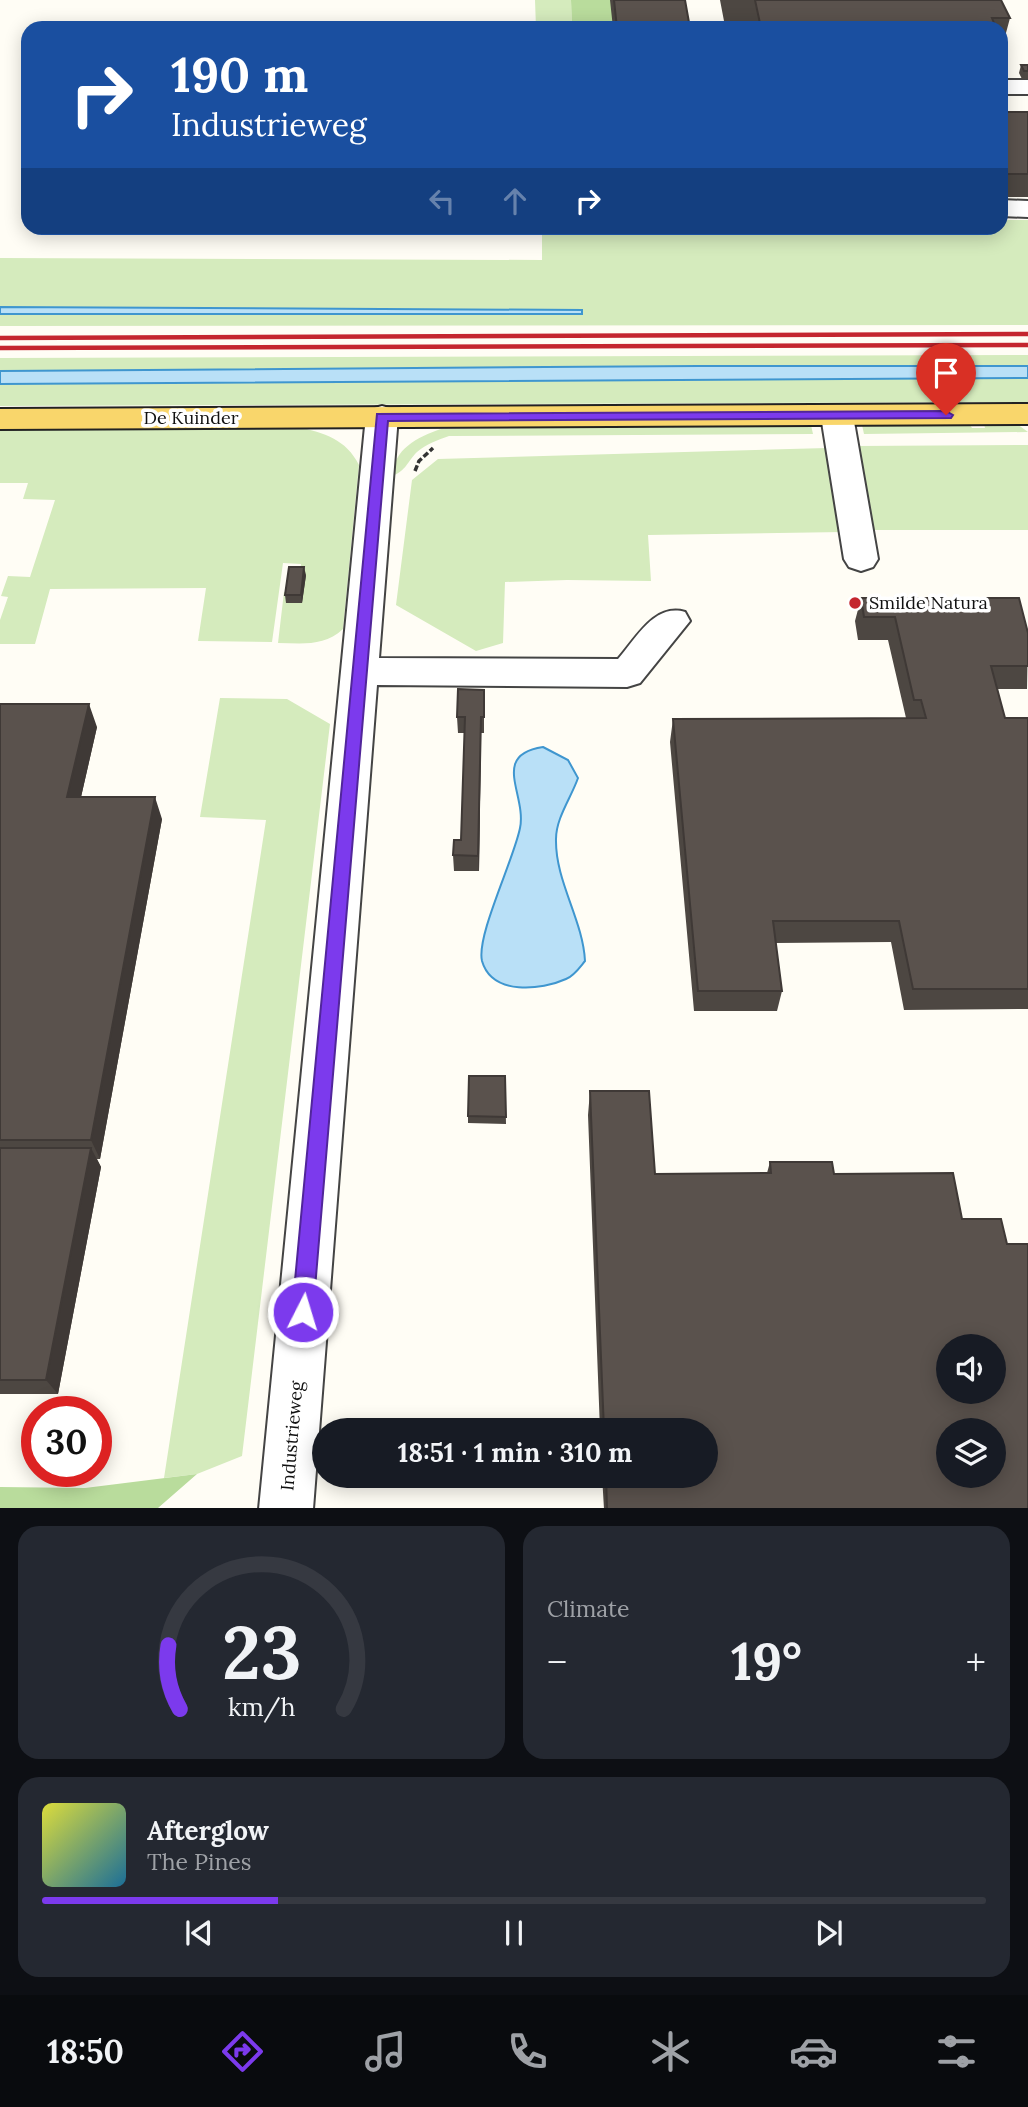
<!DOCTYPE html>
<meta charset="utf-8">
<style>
:root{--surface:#171b24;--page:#242831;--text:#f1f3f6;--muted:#9ea1a6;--line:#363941;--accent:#7c3aed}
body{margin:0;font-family:Lora,serif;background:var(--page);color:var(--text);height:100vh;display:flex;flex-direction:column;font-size:26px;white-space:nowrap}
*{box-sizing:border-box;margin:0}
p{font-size:23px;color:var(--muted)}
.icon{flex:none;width:38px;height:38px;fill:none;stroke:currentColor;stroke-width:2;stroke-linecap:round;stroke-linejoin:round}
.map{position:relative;height:1508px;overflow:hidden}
.sheet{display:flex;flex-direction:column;gap:18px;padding:18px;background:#0d0f14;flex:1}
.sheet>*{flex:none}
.top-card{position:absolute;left:21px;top:21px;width:987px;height:214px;border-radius:21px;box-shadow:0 4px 18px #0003;background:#1a4fa0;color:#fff;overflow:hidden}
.fabs{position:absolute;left:936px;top:1334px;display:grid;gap:14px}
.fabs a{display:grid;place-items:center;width:70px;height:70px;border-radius:50%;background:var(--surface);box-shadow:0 4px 18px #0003;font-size:35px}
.speed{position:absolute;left:21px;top:1396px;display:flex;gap:14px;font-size:35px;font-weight:700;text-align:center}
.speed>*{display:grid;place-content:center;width:91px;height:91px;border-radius:50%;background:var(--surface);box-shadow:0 4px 18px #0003;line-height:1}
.speed .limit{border:10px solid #d22;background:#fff;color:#111}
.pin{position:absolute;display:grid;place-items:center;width:60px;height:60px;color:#fff;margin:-72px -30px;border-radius:50% 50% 50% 0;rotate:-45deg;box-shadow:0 0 7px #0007}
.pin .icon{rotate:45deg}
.me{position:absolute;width:77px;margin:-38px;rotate:5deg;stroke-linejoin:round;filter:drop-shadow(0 0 5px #0008)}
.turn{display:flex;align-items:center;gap:24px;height:147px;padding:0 35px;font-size:32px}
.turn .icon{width:91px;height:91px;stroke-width:2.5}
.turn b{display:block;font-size:49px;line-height:60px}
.lanes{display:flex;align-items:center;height:66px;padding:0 35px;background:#0003;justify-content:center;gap:35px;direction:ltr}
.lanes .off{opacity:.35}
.big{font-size:52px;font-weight:700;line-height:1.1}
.sheet .card{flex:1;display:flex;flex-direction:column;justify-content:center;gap:10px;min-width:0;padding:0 24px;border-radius:21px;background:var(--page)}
.sheet .dial{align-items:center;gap:0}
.dial svg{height:182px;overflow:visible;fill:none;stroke:var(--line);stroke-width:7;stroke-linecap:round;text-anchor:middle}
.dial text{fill:var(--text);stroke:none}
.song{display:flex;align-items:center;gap:21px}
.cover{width:84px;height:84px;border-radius:10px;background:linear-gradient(135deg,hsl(60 70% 55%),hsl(200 70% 35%))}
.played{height:7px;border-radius:4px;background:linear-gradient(90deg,var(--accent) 25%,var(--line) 25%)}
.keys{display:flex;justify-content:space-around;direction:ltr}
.heat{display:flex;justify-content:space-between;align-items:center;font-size:38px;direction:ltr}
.sheet .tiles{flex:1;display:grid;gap:18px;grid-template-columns:1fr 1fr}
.card:last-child{grid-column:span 2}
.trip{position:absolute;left:312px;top:1418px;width:406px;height:70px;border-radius:35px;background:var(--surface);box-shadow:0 4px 18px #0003;font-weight:700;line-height:70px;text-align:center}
.menu{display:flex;height:112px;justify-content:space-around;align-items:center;background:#090b0e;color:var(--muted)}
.menu .icon{width:49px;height:49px}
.menu .selected{color:var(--accent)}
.menu b{font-size:32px;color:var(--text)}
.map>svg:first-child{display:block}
</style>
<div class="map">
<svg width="1028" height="1509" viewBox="0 0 1028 1509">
<rect width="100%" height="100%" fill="#fffdf5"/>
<!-- green -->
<path fill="#d5ebbd" d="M 535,0 L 571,0 L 572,28 L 536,28 Z
M 1001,220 L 1028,220 L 1028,325 L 0,326 L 0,314 L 582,313 L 581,310 L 0,307 L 0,258 L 542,260 L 542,228 L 583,228 L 590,232 L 644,231 L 644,228 L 1001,228 Z
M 1028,355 L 1028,366 L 0,371 L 0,358 Z
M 700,378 L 1028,378 L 1028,402 L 0,406 L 0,384 Z
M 969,424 L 972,428 L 985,428 L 984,424 L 1017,424 L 1028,432 L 864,434 L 862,425 Z
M 811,425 L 813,434 L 449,436 C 438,440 426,444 417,452 C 407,462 406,471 392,476 C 394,449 417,437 441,429 Z
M 298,427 C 324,433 346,439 359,465 L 343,629 C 324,647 302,643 278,643 L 284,592 L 298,592 L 301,564 L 283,563 L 272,642 L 198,641 L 206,588 L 50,589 L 35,644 L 0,644 L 0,620 L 8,597 L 1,596 L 8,576 L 30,577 L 55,500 L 23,499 L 28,483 L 0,483 L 0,428 Z
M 1028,445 L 1028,530 L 873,530 L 856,446 Z
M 827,448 L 843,532 L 648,535 L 651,581 L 567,580 L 505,582 L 503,643 L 476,651 L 396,605 L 412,480 L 438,459 Z
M 220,698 L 287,699 L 330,724 L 242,1456 L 197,1474 L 164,1478 L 266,820 L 200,817 Z"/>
<!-- forest -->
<path fill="#b9dc9c" d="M 571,0 L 613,0 L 617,28 L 572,28 Z
M 197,1474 L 158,1508 L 0,1508 L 0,1487 L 85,1488 Z"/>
<!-- water -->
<path fill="#b9e0f7" stroke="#3f96cf" stroke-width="2" d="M 0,307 L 582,310 L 582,314 L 0,314 Z
M 698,366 L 1028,366 L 1028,378 L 0,384 L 0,371 Z
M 543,747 L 568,760 L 578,778 C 571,798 556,818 556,839 C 555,881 583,920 585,961 C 580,967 574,976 566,979 C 542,990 492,996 482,961 C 476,936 514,859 520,828 C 527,795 490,755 543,747 Z"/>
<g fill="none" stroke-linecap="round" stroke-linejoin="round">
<defs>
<path id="minor" d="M 1001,80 L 1028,80 L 1028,94 L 1001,94 Z
M 1001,200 L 1028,201 L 1028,217 L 1001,216 Z
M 382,406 L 393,409 L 398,416 L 379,658 L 618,659 C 636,639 654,603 685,612 L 690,621 L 640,683 L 627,687 L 377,685 L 313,1509 L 259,1509 L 366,416 L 371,409 Z
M 837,406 L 848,409 L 853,416 L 878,559 L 873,567 L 861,571 L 849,567 L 844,559 L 821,416 L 826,409 Z"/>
<path id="major" d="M 1028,404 L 1028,424 L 0,429 L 0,409 Z"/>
</defs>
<!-- minor casing -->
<use href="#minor" stroke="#444" stroke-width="4"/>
<!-- major casing -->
<use href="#major" stroke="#222" stroke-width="4"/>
<!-- path -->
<path stroke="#333" stroke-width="3.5" stroke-dasharray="6 2.5" stroke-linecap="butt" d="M 415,471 L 419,461 L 433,448"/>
<!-- minor -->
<use href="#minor" fill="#fff" fill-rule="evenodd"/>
<!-- major -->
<use href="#major" fill="#f9d66b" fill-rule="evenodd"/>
<!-- rail -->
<path stroke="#c4262e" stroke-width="4.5" d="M 0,338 L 1028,334
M 0,348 L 1028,345"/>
</g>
<!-- wall -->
<path fill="#4d4742" d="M 610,0 L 685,0 L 690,28 L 613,28 Z
M 720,0 L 1001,0 L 1010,18 L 1003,44 L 1006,52 L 1001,73 L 1001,28 L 752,28 L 750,21 L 724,21 Z
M 1021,65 L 1028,65 L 1028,79 L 1022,79 L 1019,73 Z
M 1001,112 L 1028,112 L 1028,197 L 1001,197 Z
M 306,575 L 302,603 L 286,603 L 285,595 Z
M 861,598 L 1028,633 L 1027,689 L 997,689 L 1005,718 L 1028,718 L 1028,1009 L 904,1010 L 891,942 L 776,943 L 782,991 L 777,1011 L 694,1011 L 670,742 L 673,719 L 906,718 L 888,640 L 858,640 L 855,621 Z
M 0,704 L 97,727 L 81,797 L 162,819 L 100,1159 L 97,1159 L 101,1167 L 58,1394 L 0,1394 Z
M 484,706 L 484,733 L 481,733 L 479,871 L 454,871 L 453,855 L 461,840 L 465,733 L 458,733 L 457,717 Z
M 505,1076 L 506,1124 L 468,1123 L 468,1116 Z
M 590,1091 L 655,1174 L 767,1173 L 770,1162 L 834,1174 L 962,1219 L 1028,1509 L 604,1509 L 602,1475 L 705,1475 L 705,1430 L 600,1430 L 588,1115 Z"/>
<!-- shaded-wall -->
<path fill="#3f3936" d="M 304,567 L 306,575 L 302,603 L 301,595 Z
M 89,704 L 97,727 L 76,819 L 67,797 Z
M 481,717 L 481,733 L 479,871 L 478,856 Z
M 155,797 L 162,819 L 100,1159 L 91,1140 Z
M 91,1148 L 101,1167 L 58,1394 L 46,1380 Z"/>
<!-- building -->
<path fill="#5a524d" stroke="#3f3936" stroke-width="2" fill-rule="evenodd" d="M 614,0 L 685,0 L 690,28 L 617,28 Z
M 755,0 L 1001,0 L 1010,18 L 992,18 L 996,28 L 761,28 Z
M 1001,40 L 1006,52 L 1001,52 Z
M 1021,65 L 1028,65 L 1028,71 L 1024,71 Z
M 1001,112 L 1028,112 L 1028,174 L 1001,174 Z
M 289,567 L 304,567 L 301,595 L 285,595 Z
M 861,598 L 1019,598 L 1028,633 L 1028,666 L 991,666 L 1005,718 L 1028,718 L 1028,989 L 913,989 L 899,921 L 773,921 L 782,991 L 698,991 L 673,719 L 926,718 L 921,700 L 914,700 L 895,617 L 864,617 Z
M 458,689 L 484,690 L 484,717 L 481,717 L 478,856 L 453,855 L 454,840 L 461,840 L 465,717 L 457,717 Z
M 0,704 L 89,704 L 67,797 L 155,797 L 91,1140 L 0,1140 Z
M 469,1076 L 505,1076 L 506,1117 L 468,1116 Z
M 590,1091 L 649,1091 L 655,1174 L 771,1173 L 770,1162 L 832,1162 L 834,1174 L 953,1173 L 962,1219 L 1001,1219 L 1007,1244 L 1028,1244 L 1028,1509 L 607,1509 L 606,1475 L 705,1475 L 705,1430 L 604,1430 ZM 948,1346 L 994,1346 L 994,1391 L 948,1391 ZM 948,1430 L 994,1430 L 994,1475 L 948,1475 Z
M 0,1148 L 91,1148 L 46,1380 L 0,1380 Z"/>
<!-- route -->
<path fill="#7c3aed" stroke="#51269a" stroke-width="2" d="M 946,411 L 953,415 L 951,418 L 388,421 L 313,1312 L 310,1320 L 303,1323 L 295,1320 L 292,1312 L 377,414 Z"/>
<!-- markers -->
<circle fill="#c4262e" stroke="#fff" stroke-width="2.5" cx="855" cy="603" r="7"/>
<g text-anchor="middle" stroke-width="7" stroke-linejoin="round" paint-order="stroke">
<!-- street labels -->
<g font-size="18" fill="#111" stroke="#fff">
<text x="191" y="424">De Kuinder</text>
<text transform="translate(292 1436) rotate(-85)" y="6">Industrieweg</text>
</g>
<!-- poi labels -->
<g font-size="18" fill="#111" stroke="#fff" text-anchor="start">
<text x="869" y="609">Smilde Natura</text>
</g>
</g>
</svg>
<div class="fabs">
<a><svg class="icon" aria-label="sound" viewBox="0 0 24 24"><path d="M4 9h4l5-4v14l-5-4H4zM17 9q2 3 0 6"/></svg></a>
<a><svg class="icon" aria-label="layers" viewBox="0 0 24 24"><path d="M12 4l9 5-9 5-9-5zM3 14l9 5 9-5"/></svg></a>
</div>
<div class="speed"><div class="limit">30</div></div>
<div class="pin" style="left:946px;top:415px;background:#d93025"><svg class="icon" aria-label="arrive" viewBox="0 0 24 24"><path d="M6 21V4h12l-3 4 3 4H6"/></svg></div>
<svg class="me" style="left:303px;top:1312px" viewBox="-20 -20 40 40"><circle r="17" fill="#7c3aed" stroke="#fff" stroke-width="3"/><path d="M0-11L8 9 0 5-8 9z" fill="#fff"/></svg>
<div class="trip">18:51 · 1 min · 310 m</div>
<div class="top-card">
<div class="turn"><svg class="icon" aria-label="right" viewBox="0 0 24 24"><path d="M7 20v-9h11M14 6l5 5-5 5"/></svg><div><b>190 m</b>Industrieweg</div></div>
<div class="lanes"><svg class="icon off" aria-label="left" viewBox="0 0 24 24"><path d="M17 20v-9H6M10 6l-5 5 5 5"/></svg><svg class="icon off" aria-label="ahead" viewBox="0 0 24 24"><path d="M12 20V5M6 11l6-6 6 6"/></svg><svg class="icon" aria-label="right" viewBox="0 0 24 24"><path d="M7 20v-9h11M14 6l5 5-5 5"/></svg></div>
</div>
</div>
<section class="sheet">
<div class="tiles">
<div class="card dial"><svg viewBox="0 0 100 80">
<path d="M14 69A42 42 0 1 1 86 69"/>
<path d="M14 69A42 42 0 0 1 9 41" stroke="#7c3aed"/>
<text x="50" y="56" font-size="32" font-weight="700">23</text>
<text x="50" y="72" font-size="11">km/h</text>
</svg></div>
<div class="card"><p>Climate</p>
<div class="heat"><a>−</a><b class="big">19°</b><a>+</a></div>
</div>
<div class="card">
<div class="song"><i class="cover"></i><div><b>Afterglow</b><p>The Pines</p></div></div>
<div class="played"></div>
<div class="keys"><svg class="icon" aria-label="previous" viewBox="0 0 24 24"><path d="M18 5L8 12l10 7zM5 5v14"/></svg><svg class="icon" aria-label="pause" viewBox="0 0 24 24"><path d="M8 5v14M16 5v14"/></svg><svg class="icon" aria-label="next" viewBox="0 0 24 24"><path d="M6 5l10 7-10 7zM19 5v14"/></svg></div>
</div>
</div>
</section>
<nav class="menu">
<b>18:50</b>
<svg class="icon selected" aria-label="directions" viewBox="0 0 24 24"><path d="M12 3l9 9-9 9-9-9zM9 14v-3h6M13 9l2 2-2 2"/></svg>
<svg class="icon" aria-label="music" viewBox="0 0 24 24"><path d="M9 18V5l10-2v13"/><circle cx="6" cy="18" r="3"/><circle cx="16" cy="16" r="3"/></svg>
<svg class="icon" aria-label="phone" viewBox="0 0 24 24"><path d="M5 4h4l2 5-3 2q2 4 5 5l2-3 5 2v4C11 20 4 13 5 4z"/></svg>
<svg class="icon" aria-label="climate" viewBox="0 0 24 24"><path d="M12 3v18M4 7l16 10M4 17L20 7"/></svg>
<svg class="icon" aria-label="car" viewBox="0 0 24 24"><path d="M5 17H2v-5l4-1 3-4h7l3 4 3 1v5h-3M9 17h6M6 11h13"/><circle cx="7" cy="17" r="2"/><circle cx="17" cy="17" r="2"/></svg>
<svg class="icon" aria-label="filters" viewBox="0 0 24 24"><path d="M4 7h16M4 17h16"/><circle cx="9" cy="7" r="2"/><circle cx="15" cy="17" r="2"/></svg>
</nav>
